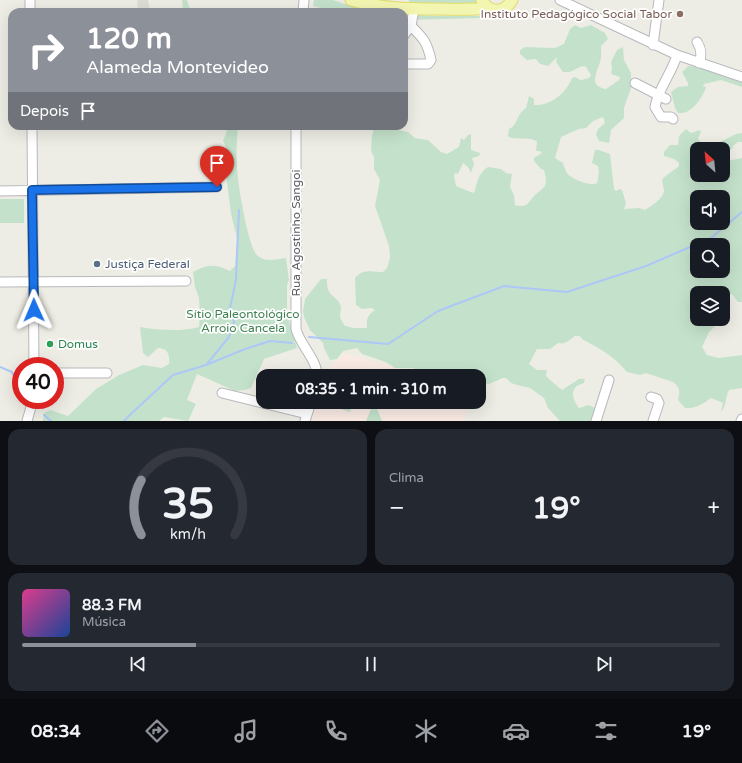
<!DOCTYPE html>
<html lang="pt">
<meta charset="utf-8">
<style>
:root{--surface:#171b24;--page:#242831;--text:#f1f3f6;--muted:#9ea1a6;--line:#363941;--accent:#8c9099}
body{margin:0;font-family:"Varela Round",sans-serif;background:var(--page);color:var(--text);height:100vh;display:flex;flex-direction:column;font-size:15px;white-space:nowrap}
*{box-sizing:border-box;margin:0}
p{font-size:13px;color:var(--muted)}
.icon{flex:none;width:22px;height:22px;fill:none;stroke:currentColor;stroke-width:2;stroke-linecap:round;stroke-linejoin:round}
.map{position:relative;height:421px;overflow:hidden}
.side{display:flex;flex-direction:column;gap:8px;padding:8px;background:#0d0f14;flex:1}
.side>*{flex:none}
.hud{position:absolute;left:8px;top:8px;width:400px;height:122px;border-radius:12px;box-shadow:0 4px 16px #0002;background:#8c9099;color:#fff;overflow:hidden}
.needle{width:26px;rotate:333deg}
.tools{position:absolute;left:690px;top:142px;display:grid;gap:8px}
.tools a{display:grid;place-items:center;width:40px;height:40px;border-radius:8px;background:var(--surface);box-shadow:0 4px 16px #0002;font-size:20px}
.speed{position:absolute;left:12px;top:357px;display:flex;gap:8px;font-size:20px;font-weight:700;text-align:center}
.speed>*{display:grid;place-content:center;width:52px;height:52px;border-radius:50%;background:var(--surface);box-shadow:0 4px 16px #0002;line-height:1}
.speed .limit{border:6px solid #d22;background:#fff;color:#111}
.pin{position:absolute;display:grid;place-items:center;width:34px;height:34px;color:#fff;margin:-41px -17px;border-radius:50% 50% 50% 0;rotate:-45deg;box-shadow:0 0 4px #0007}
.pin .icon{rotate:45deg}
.me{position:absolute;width:44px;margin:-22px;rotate:359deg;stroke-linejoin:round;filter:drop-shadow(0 0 3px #0008)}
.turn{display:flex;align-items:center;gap:14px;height:84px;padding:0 12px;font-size:18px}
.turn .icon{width:52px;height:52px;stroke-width:2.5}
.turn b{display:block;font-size:28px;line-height:34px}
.then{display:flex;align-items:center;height:38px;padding:0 12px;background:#0003;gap:8px;font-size:15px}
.big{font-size:30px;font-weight:700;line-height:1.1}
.side .tile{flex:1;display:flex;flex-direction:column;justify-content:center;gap:6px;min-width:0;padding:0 14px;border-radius:12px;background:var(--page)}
.side .dial{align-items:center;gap:0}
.dial svg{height:104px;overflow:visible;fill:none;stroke:var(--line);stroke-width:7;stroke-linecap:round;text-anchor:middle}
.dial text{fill:var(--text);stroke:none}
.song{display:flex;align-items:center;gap:12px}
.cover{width:48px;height:48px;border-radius:6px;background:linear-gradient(135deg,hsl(330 70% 55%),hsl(220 70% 35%))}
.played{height:4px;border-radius:2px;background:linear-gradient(90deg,var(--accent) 25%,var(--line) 25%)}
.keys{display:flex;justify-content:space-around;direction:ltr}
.heat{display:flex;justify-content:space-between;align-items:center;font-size:22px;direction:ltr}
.side .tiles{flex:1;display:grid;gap:8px;grid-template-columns:1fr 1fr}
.tile:last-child{grid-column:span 2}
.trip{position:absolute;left:256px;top:369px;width:230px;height:40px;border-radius:12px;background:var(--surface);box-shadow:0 4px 16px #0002;font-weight:700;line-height:40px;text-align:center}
.tabs{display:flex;height:64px;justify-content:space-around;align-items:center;background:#090b0e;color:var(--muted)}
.tabs .icon{width:28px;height:28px}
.tabs .active{color:var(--accent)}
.tabs b{font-size:18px;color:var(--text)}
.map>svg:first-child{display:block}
</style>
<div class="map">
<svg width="742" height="421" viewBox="0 0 742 421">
<rect width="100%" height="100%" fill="#eeede5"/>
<!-- education -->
<path fill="#ddddd3" d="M 137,0 L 148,0 L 150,12 L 138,12 Z"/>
<!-- medical -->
<path fill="#f9eae3" d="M 343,353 L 429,376 L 324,376 L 332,365 Z
M 315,402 L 467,402 L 465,421 L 309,421 Z"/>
<!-- green -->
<path fill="#c4e2cb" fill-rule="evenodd" d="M 182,0 L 187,0 L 191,12 L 183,12 Z
M 314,0 L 333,0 L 356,8 L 382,12 L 337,12 L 313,6 Z
M 409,0 L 477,0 L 480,6 L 408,5 Z
M 404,14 L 433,16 L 482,16 L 482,18 L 404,20 Z
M 575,25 L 581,28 L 591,25 L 605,33 L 608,39 L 601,46 C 601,51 602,57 600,62 C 597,73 588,86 606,89 L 619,80 L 620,77 L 611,74 L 612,68 L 611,62 L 617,50 L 623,47 L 624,60 L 631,73 L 631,88 L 624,108 L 624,118 L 611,130 L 609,143 L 599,141 L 596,135 L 598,129 L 605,123 L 603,117 L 593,121 L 586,128 L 579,129 L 561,137 L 555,158 L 563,163 C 564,166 565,170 567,173 C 571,179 591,187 597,183 L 599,173 L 598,166 L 592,163 L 595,150 L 599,150 L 610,154 L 614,189 L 616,191 L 620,189 L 622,190 L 626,203 L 624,209 L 639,208 L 645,210 C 651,206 663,199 664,191 C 664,187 661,183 663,178 L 679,166 L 679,163 L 674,159 L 664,156 L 664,152 L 670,145 L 678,145 L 679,136 L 686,129 L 691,133 L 700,130 L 701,132 L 698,138 L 703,146 L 702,149 L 697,149 L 697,175 L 723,175 L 723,162 L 742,158 L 742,302 L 738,302 L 732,294 L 728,295 C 723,302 725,309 723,317 L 723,293 L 697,293 L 697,319 L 722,319 L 709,332 L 702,347 L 707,355 L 719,358 L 742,355 L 742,388 L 729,390 C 725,397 727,406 721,412 L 723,403 L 711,398 C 703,404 695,409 685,408 L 678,400 C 680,392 680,387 673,382 L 646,373 L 640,375 L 627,372 C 615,357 599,348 582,339 L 580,336 L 575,336 C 570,340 565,345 558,343 L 550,349 L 537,349 L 529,364 L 537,370 L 547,370 L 546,376 C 550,381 557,385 562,390 L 579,379 L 585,379 L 584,383 C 581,384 577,385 575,388 C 570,394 575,403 579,408 L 589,405 L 595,408 L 590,421 L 560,421 L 548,408 L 544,398 L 530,388 L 517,385 L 511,383 L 506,378 L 503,378 L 489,384 L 479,383 L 479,376 L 434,376 L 433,374 L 412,368 L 395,368 L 386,362 L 362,354 L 357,348 L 343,351 L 337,359 L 330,360 L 324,348 L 323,343 L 310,330 L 304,317 L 303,311 L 305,299 L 321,279 L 327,279 C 326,299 338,294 341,307 C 341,310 340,314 340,317 C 341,320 343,323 345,326 L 354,328 L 367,328 C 366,318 368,315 375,310 L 372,308 L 362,309 L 356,305 L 355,278 C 363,268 371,272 383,272 L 387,268 L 390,258 L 389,246 L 375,206 L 380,180 L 374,169 L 374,157 L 371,151 L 372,135 L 374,129 L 379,126 L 383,126 L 383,127 L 408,132 L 415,138 L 428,140 L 441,152 L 447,154 L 459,147 L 461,138 L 464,140 L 468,135 L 471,134 L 471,150 L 480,153 L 479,156 L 472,158 L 474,164 L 471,173 L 468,167 L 463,163 L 458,174 L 455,173 L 454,176 L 456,186 L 473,193 L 475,191 C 477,181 479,173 488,167 L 501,169 L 506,173 L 512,174 L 510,187 L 514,195 L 515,205 C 529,208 527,203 535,195 C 538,192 543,189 545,186 C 547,181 545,174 544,170 L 541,169 L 534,161 L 534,158 L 542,153 L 540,151 L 536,151 L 537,141 L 531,139 L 511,138 L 508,136 L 509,129 C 519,124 516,114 526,108 L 529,96 L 534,99 L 534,105 C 551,106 566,93 572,78 L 575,77 L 581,80 L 589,78 L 591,75 L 586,67 L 582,66 L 570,72 L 563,72 L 556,62 L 557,57 L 548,66 L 540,64 L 536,59 L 527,60 L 520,54 L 520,50 L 525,47 L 555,48 L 564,44 L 570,29 ZM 697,197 L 723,197 L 723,223 L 697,223 ZM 697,245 L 723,245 L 723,271 L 697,271 Z
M 688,66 L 704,67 L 742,82 L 742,87 L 721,80 L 704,84 L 703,86 L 706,87 C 704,95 695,108 688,111 C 686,113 681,113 678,113 L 675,108 L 671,92 L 678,87 L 688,86 L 688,83 L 682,72 Z
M 224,126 L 238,126 C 237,139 236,153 237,166 C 237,180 248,247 257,255 C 265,263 276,259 286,258 L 289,280 L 287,285 L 287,314 L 297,348 L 264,359 L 251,388 L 245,390 L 235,391 L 197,374 L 187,400 L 196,404 L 188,421 L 164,417 L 159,421 L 43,421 L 44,413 L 50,410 L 68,416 L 96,389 L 119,375 L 143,365 L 162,368 L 169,364 C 170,355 168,348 158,348 L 148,357 L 143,353 L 140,327 C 158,330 180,332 199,327 L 200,315 L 199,298 L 195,287 L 193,272 C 209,264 214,264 230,271 L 235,266 L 237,238 L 231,214 L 227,182 L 225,163 L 228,151 L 223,141 L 227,131 Z
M 742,133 L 742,142 L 738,142 L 733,146 L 732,149 L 726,151 L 719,145 L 720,142 L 736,134 Z
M 0,199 L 24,199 L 24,223 L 0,223 Z
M 322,402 L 353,402 L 350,412 L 322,403 Z
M 376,406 L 382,421 L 366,421 L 371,409 Z"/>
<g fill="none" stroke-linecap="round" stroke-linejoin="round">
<!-- stream -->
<path stroke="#adc7f6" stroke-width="2" d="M 309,337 L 388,344 L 438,311 L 504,286 L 567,292 L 646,266 L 711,238 L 742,212
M 207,364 L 229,337 L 234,322 L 230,308 L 236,280 L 239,210
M 0,367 L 12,372 L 21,392
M 27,400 L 28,400
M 44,415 L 51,421
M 124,421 L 132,413 L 173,375 L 206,365 L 245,349 L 270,341 L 292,343"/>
<defs>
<path id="minor" d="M 30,0 L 30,12
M 560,0 L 677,55 L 742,77
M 303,12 L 304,0
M 404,35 L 411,26 L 414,9
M 697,42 C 701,48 702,56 699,63
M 653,45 L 659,0
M 404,64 L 428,64 L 431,60 C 427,42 424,39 411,26
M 635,83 L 666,99
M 673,119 L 671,117 L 661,117 L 655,107 C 658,89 672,73 677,55
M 32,126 L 34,366
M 296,126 L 296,329 C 300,345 318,361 317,376
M 0,191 L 217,187
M 0,282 L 186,281
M 55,373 L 107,373
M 328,375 L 332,376
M 222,393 L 307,414
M 651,397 L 657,399 L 659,403 L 653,421
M 27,421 L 33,400
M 305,421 L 311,402
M 596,421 L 609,380
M 741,421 L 742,419"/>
<path id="major" d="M 351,0 C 379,8 407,9 436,9 C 454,9 471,10 489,8
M 482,0 C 489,14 505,13 512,0"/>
</defs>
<!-- minor casing -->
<use href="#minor" stroke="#b7b8bd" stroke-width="11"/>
<!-- major casing -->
<use href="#major" stroke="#e2da6a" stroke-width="13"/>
<!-- minor -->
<use href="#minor" stroke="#fff" stroke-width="9"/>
<!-- major -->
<use href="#major" stroke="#f3f6b1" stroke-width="11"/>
</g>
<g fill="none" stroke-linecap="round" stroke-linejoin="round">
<defs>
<path id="route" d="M 34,310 L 32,190 L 217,187"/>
</defs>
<!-- route casing -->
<use href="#route" stroke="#114b97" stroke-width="10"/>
<!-- route -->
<use href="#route" stroke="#1a73e8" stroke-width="7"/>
</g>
<!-- markers -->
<circle fill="#8d6e63" stroke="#fff" stroke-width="1.5" cx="680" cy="14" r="4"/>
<circle fill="#5c6f8a" stroke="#fff" stroke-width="1.5" cx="97" cy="264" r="4"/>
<circle fill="#2e9e5b" stroke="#fff" stroke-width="1.5" cx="50" cy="344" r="4"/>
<g text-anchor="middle" stroke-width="3.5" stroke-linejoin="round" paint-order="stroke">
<!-- education labels -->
<g font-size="12" fill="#785e54" stroke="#fff" text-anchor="end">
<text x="672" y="18">Instituto Pedagógico Social Tabor</text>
</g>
<!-- street labels -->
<g font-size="12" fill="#5d5e64" stroke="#fff">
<text transform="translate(296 233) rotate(-90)" y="4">Rua Agostinho Sangoi</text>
</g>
<!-- service labels -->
<g font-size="12" fill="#4e5e75" stroke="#fff" text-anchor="start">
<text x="105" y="268">Justiça Federal</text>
</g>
<!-- park labels -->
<g font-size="12" fill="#3f8150" stroke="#fff">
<text x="243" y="318">Sítio Paleontológico<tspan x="243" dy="14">Arroio Cancela</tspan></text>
</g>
<!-- leisure labels -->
<g font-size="12" fill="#27864d" stroke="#fff" text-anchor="start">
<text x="58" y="348">Domus</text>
</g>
</g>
</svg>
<div class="tools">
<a><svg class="needle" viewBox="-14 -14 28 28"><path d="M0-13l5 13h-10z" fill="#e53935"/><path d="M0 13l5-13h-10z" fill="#9ea1a6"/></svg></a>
<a><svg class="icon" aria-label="sound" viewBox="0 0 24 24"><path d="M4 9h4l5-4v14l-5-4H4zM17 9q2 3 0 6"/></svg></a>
<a><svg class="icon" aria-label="search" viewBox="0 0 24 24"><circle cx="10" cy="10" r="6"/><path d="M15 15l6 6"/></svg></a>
<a><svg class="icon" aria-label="layers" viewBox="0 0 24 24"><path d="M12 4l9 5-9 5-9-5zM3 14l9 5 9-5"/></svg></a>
</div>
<div class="speed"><div class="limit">40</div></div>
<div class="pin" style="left:217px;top:187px;background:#d93025"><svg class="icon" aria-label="arrive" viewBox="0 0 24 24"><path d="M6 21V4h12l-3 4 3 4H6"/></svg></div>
<svg class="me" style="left:34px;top:310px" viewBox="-20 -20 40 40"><path d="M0-17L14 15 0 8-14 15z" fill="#1a73e8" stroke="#fff" stroke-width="4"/></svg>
<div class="trip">08:35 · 1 min · 310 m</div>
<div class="hud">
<div class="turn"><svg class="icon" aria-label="right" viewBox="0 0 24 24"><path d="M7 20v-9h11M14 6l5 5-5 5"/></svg><div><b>120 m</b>Alameda Montevideo</div></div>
<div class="then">Depois<svg class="icon" aria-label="arrive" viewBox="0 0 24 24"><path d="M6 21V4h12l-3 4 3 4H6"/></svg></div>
</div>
</div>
<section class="side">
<div class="tiles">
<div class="tile dial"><svg viewBox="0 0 100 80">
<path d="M14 69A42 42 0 1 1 86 69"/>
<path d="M14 69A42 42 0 0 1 14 27" stroke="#8c9099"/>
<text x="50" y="56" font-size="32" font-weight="700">35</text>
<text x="50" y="72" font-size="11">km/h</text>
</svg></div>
<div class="tile"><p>Clima</p>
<div class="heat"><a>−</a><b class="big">19°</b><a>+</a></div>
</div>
<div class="tile">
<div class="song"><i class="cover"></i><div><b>88.3 FM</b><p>Música</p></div></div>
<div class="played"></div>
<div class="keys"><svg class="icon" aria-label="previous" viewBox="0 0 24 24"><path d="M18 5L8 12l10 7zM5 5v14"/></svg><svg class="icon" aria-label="pause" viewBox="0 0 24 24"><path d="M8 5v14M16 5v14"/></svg><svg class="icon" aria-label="next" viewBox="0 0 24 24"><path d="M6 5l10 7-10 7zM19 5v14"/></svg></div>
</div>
</div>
</section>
<nav class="tabs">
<b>08:34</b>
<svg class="icon active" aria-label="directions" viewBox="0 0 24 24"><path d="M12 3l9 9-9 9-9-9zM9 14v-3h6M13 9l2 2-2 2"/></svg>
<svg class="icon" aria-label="music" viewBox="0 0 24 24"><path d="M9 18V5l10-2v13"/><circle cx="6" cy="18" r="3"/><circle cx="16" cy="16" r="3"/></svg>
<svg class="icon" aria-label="phone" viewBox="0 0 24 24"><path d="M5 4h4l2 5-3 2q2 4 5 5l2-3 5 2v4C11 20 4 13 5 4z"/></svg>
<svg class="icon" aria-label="climate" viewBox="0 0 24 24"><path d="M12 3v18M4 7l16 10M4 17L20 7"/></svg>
<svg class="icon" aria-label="car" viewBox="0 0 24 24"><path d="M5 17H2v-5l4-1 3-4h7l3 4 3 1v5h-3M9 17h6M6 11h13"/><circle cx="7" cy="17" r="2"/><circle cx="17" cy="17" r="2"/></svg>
<svg class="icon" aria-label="filters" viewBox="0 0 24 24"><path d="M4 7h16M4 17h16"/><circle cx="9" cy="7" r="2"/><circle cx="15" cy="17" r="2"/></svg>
<b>19°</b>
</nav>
